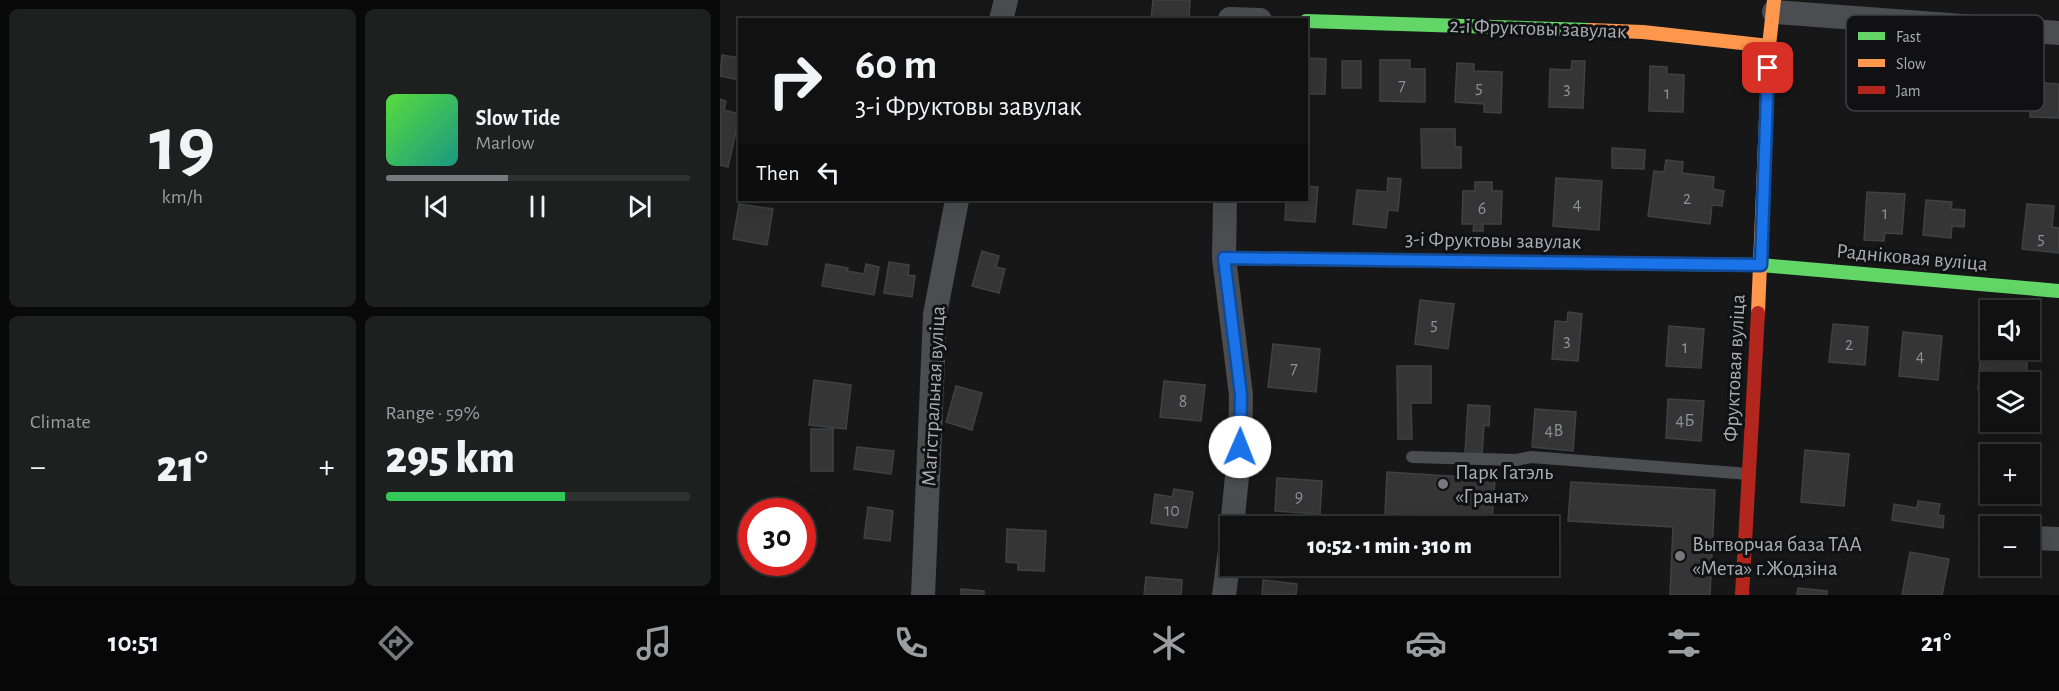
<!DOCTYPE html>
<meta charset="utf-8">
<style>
:root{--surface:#111;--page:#1e1f1f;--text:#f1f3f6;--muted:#9c9d9f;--line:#303131;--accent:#77797e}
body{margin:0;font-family:"Alegreya Sans",sans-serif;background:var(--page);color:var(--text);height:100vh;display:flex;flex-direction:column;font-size:22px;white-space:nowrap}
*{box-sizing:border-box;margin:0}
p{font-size:20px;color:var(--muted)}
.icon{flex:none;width:33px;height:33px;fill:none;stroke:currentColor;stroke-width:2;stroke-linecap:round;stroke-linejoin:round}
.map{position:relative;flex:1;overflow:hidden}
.side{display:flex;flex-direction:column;gap:9px;padding:9px;background:#090909;width:720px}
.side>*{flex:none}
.hud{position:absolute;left:18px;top:18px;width:570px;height:183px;border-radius:0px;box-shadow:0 6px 24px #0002,0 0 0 2px var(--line);background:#111;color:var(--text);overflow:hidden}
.buttons{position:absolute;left:1260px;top:300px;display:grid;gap:12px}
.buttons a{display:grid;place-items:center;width:60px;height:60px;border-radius:0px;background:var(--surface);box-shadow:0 6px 24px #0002,0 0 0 2px var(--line);font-size:30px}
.speed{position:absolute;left:18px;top:498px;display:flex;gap:12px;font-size:30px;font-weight:700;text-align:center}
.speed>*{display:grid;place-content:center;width:78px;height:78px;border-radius:50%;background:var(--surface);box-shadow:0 6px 24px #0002,0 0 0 2px var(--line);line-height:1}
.speed .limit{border:9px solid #d22;background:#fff;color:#111}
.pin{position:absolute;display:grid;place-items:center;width:51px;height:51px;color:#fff;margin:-26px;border-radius:12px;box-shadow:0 3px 9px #0006}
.me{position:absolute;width:66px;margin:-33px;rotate:1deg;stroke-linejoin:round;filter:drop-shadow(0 0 4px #0008)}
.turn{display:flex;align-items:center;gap:21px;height:126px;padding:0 18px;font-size:27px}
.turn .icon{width:78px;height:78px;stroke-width:2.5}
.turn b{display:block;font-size:42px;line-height:51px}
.then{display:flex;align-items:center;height:57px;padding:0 18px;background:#0003;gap:12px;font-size:22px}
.big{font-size:45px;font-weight:800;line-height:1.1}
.side .widget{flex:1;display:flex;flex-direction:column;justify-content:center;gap:9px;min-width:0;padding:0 21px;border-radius:9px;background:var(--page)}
.side .dial{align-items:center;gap:0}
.dial b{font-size:78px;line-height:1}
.song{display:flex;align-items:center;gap:18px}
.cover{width:72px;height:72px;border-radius:9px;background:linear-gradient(135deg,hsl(110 70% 55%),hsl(170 70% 35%))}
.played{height:6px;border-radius:3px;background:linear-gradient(90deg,var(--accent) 40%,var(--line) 40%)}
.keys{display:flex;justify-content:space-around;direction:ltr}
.heat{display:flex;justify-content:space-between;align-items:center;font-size:33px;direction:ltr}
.charge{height:9px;border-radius:4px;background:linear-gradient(90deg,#34c759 59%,var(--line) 0)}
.side .tiles{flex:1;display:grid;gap:9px;grid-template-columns:repeat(2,1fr)}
.trip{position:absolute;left:500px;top:516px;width:339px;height:60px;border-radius:0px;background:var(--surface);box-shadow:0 6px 24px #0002,0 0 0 2px var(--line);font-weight:800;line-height:60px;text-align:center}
.tabs{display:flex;height:96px;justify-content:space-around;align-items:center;background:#070707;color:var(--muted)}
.tabs .icon{width:42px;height:42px}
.tabs .selected{color:var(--accent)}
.tabs b{font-size:27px;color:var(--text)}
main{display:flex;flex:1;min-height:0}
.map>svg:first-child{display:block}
</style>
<main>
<section class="side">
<div class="tiles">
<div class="widget dial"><b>19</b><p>km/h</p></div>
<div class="widget">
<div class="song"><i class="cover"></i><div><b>Slow Tide</b><p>Marlow</p></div></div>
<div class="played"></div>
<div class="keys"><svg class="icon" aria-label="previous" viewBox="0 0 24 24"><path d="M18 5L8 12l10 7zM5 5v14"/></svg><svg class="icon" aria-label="pause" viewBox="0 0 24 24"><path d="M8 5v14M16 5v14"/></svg><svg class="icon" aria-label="next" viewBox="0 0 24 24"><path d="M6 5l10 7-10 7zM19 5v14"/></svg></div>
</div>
<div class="widget"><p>Climate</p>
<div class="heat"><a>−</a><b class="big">21°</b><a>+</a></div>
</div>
<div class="widget"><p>Range · 59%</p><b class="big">295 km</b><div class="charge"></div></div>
</div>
</section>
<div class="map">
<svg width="1339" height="595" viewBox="0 0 1339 595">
<rect width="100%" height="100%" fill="#171717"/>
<!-- building -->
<path fill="#353536" stroke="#404143" stroke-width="1.5" d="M 433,0 L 470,0 L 469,20 L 431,20 Z
M 2,55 L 20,58 L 20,80 L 0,76 Z
M 586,58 L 606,59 L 605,94 L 586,94 Z
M 660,60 L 690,60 L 690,69 L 705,69 L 705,102 L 660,101 Z
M 622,61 L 641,61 L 641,88 L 622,88 Z
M 852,61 L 865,61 L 863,108 L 829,107 L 830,69 L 851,70 Z
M 737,63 L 754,64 L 754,71 L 782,72 L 781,113 L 764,112 L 764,104 L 735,102 Z
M 930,66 L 947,67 L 947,74 L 964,75 L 963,112 L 929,111 Z
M 1322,83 L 1339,84 L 1339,118 L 1310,117 L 1310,95 L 1321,95 Z
M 0,99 L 6,101 L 4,110 L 20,114 L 8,167 L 0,165 Z
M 701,129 L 735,129 L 735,147 L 741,147 L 741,168 L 702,168 Z
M 892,148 L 925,150 L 924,169 L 892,168 Z
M 946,160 L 963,162 L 962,173 L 994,177 L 993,189 L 1004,191 L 1002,206 L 992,205 L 990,224 L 928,216 L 934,171 L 944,172 Z
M 668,178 L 681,179 L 678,211 L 668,210 L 666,228 L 633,224 L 637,190 L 667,192 Z
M 836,178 L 882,181 L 879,230 L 833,226 Z
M 755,182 L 772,182 L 772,191 L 782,191 L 781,224 L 763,224 L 763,231 L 753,231 L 754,224 L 742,224 L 743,191 L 755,191 Z
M 586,186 L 598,187 L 595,222 L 565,220 L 566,200 L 586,200 Z
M 1147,192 L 1185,194 L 1182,234 L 1165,233 L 1164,241 L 1144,240 Z
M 1206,200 L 1232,202 L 1231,209 L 1245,210 L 1244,227 L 1232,226 L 1231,238 L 1203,235 Z
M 19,204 L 53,209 L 47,245 L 13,239 Z
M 1307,204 L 1334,206 L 1332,227 L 1339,228 L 1339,253 L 1302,249 Z
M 262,251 L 279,256 L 276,267 L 285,269 L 279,293 L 252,286 Z
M 169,262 L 189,265 L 188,275 L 195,276 L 192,297 L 164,293 Z
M 106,264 L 128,268 L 127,271 L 144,274 L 146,264 L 159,267 L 154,295 L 102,286 Z
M 700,300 L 734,304 L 728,349 L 695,344 Z
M 848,312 L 862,314 L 858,361 L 832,359 L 835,321 L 847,322 Z
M 1113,324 L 1148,327 L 1145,365 L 1109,362 Z
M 949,326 L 984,329 L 981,368 L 946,366 Z
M 1183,332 L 1222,336 L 1218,380 L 1179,376 Z
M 1262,337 L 1270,338 L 1270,350 L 1300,350 L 1300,354 L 1308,355 L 1306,375 L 1294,374 L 1293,382 L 1270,382 L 1270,390 L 1258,389 Z
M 553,344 L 600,349 L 596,392 L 548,387 Z
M 677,366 L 711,366 L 711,403 L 691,403 L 692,439 L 678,439 Z
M 94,380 L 131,385 L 126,429 L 89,425 Z
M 444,381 L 485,385 L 481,421 L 440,417 Z
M 236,386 L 262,393 L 252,430 L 226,422 Z
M 948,399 L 984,401 L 981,441 L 946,438 Z
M 748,405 L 770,406 L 769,426 L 764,425 L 762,455 L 745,454 Z
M 815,409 L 856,412 L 853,451 L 812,447 Z
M 91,429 L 113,429 L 113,471 L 91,471 Z
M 137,447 L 174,451 L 171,474 L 134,469 Z
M 1085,450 L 1129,454 L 1124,506 L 1081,502 Z
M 1262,456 L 1270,456 L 1270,493 L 1270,486 L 1260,485 Z
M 667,472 L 775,479 L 772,520 L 665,513 Z
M 557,478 L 602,481 L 600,514 L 555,511 Z
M 851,482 L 995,490 L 990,595 L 950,595 L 953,527 L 848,521 Z
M 454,489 L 473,492 L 467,528 L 431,523 L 435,494 L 452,497 Z
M 1198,501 L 1220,504 L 1218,515 L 1224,516 L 1223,528 L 1172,520 L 1174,504 L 1197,508 Z
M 148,507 L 173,511 L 170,541 L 144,538 Z
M 287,529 L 326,531 L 324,571 L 298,570 L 298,563 L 286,562 Z
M 1190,552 L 1229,559 L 1222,595 L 1182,595 Z
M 426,577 L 462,580 L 461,595 L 424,595 Z
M 543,580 L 577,584 L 576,595 L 542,595 Z
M 1078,588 L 1107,591 L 1107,595 L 1077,595 Z
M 241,589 L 264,591 L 264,595 L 241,595 Z"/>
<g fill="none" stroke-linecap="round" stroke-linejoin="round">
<!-- lane -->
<path stroke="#4c4d50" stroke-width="12" d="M 692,457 L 796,460 L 811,457 L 1029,474"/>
<!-- street -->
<path stroke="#4c4d50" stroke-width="24" d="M 1054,12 L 1339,33
M 510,19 L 540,20
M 281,20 L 286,0
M 505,200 L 504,258 L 521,395 L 520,447 L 512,526
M 1310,538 L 1339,539
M 203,595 L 215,314 L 237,200
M 504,595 L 510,550"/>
<!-- fast -->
<path stroke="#63d668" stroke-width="14" d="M 586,21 L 870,30
M 961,264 L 1041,265 L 1339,291"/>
<!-- slow -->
<path stroke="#ff974d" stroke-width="14" d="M 870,30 L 923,32 L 1049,46
M 1038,313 L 1049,46 L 1054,0"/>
<!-- jam -->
<path stroke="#b3261e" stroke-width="14" d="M 504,258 L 961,264
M 1022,595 L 1038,313"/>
</g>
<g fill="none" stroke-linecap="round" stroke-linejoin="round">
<defs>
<path id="route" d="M 520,447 L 521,395 L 504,258 L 1041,265 L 1048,68"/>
</defs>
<!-- route casing -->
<use href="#route" stroke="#114b97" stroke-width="15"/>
<!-- route -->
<use href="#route" stroke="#1a73e8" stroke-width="10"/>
</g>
<!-- markers -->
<g fill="#77797e" stroke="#111113" stroke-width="2">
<circle cx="723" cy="484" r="6"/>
<circle cx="960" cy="556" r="6"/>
</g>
<g text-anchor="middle" stroke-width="6" stroke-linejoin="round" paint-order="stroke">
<!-- number labels -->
<g font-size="18" fill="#8d9096">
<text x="682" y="91">7</text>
<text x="759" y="93">5</text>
<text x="847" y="94">3</text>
<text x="947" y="99">1</text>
<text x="967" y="204">2</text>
<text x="857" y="210">4</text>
<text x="762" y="214">6</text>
<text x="1165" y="219">1</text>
<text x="1321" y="244">5</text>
<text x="714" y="330">5</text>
<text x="847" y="346">3</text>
<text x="1129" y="350">2</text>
<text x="965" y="353">1</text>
<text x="1200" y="362">4</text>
<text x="574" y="374">7</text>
<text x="463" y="407">8</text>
<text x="965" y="426">4Б</text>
<text x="834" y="436">4В</text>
<text x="579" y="502">9</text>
<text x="452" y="516">10</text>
</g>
<!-- street labels -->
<g font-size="21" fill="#aaaeb6" stroke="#111113">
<text transform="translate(818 28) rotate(2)" y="7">2-і Фруктовы завулак</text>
<text transform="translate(773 240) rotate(1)" y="7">3-і Фруктовы завулак</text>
<text transform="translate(1192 257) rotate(5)" y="7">Радніковая вуліца</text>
<text transform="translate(1014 368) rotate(-87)" y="7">Фруктовая вуліца</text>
<text transform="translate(213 396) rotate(-87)" y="7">Магістральная вуліца</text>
</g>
<!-- poi labels -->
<g font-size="21" fill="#aaaeb6" stroke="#111113" text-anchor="start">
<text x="735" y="479">Парк Гатэль<tspan x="735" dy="24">«Гранат»</tspan></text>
<text x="972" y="551">Вытворчая база ТАА<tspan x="972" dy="24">«Мета» г.Жодзіна</tspan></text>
</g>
</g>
<!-- legend -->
<rect x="1126" y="15" width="198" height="96" rx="9" fill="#111113" stroke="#3f4044" stroke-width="1.5"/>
<rect x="1138" y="32" width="27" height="8" fill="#63d668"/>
<rect x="1138" y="59" width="27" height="8" fill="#ff974d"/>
<rect x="1138" y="86" width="27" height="8" fill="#b3261e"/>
<g font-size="16" fill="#aaaeb6">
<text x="1176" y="42">Fast</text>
<text x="1176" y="69">Slow</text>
<text x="1176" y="96">Jam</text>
</g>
</svg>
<div class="buttons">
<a><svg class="icon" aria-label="sound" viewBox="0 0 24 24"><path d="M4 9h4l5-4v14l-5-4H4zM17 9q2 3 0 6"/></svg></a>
<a><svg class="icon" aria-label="layers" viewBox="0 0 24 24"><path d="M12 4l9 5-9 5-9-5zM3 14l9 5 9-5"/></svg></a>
<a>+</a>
<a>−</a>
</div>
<div class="speed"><div class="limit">30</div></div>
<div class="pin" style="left:1048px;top:68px;background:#d93025"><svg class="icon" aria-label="arrive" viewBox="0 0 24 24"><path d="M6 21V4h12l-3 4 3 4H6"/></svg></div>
<svg class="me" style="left:520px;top:447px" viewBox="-20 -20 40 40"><circle r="19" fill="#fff"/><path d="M0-13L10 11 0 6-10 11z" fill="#1a73e8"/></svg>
<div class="trip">10:52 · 1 min · 310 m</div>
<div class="hud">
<div class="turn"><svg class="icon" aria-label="right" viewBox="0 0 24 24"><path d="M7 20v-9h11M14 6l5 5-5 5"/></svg><div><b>60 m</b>3-і Фруктовы завулак</div></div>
<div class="then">Then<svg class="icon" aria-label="left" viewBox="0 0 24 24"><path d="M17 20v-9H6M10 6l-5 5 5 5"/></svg></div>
</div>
</div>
</main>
<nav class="tabs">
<b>10:51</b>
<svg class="icon selected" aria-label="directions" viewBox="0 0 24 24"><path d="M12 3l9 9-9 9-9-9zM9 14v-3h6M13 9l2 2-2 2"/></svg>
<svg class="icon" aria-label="music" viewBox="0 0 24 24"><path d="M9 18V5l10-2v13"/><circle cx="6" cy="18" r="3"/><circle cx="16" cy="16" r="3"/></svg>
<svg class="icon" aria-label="phone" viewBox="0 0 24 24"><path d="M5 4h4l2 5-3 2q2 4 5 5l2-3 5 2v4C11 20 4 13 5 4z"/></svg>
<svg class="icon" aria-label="climate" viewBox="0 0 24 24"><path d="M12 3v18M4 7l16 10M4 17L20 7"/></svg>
<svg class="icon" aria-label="car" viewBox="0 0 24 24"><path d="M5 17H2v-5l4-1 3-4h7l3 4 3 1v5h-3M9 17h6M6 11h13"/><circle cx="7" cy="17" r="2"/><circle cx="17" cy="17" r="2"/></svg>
<svg class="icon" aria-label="filters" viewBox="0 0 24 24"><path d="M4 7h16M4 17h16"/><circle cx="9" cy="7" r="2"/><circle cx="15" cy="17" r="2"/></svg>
<b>21°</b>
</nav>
